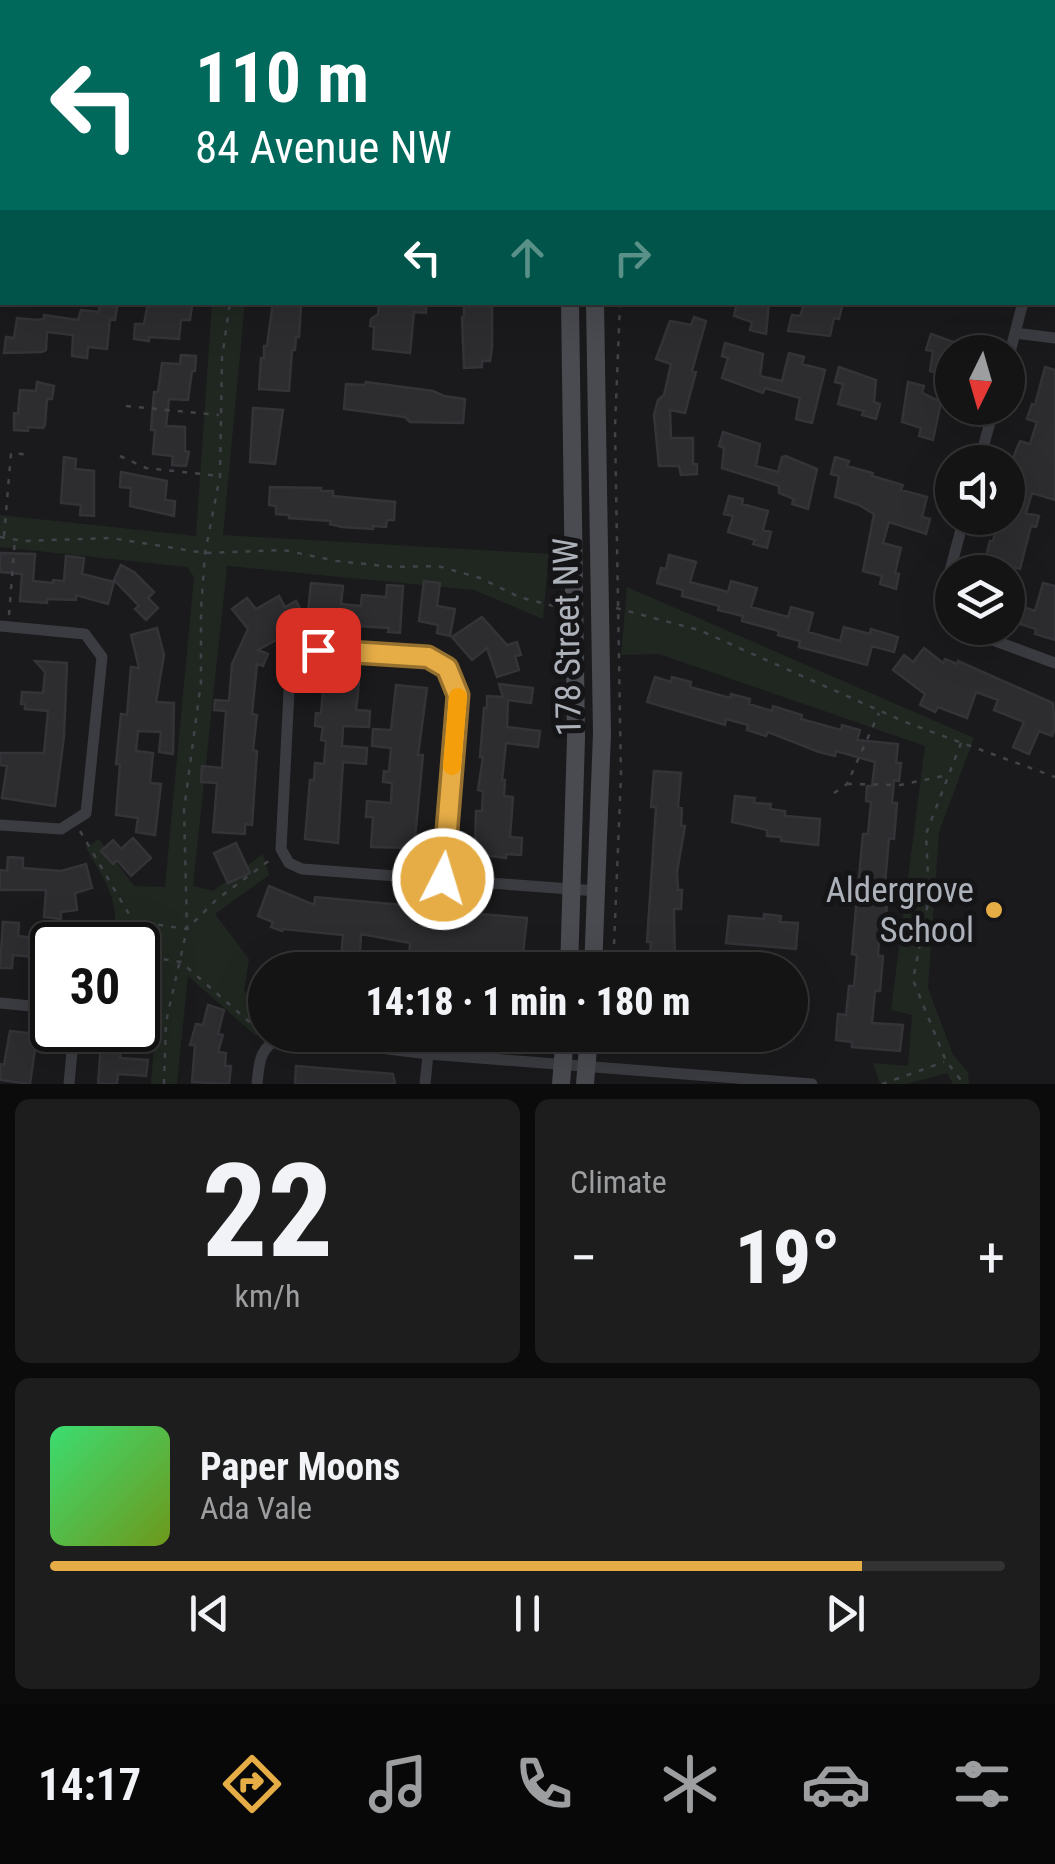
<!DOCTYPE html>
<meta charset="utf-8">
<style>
:root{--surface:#141415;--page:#1d1d1e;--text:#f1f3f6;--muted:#9d9ea0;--line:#333334;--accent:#e6ad47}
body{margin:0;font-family:"Roboto Condensed",sans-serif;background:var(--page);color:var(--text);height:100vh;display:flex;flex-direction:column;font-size:38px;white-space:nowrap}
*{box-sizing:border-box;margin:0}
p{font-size:32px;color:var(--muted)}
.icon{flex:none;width:55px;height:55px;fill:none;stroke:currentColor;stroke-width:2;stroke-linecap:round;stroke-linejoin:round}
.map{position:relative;height:1084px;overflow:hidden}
.sheet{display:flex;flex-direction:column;gap:15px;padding:15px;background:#0b0b0c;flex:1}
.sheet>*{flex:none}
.guide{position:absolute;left:0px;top:0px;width:1055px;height:305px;box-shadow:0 10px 40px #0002,0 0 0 2px var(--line);background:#00695c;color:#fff;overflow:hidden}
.needle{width:65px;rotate:185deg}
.controls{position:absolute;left:935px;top:335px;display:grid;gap:20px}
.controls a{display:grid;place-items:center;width:90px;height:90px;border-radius:50%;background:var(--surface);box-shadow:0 10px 40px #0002,0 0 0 2px var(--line);font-size:50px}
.speed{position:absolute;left:30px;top:922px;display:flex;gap:20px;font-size:50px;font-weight:700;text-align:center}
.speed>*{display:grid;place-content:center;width:130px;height:130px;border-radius:50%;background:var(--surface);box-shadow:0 10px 40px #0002,0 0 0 2px var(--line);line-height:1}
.speed .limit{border:5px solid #111;border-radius:15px;background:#fff;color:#111}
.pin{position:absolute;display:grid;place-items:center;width:85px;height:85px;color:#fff;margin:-42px;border-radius:20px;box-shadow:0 5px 15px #0006}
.me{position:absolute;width:110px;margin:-55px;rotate:5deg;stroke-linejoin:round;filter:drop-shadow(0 0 8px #0008)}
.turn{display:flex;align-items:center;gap:35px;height:210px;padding:0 30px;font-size:45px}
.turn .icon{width:130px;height:130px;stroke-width:2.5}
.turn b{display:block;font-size:70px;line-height:85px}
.lanes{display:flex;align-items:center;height:95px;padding:0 30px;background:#0003;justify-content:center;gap:50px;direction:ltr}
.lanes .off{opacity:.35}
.big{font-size:75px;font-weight:800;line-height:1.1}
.sheet .card{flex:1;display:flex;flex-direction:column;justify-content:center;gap:15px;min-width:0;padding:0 35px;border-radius:15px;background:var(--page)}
.sheet .dial{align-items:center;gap:0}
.dial b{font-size:130px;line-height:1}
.song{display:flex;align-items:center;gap:30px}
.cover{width:120px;height:120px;border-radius:15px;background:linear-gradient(135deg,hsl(140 70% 55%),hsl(80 70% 35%))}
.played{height:10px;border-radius:5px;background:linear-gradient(90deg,var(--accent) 85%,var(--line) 85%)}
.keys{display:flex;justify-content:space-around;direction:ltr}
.heat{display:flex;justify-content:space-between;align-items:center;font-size:55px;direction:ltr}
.sheet .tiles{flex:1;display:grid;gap:15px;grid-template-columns:1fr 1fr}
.card:last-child{grid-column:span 2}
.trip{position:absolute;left:248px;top:952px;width:560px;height:100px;border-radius:50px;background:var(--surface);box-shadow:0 10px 40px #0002,0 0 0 2px var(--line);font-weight:800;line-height:100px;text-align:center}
.tabs{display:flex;height:160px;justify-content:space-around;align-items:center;background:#080808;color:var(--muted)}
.tabs .icon{width:70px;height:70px}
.tabs .selected{color:var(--accent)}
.tabs b{font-size:45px;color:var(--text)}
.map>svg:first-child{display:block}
</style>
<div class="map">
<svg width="1055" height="1084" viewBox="0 0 1055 1084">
<rect width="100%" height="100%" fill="#1a1a1c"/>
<!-- green -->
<path fill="#202721" d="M 245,302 L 223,535 L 549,554 L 543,619 L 474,590 L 227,566 L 193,886 L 213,891 L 263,854 L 269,875 L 215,914 L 249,959 L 244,991 L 265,1009 L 265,1032 L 256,1036 L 188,976 L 177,1084 L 151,1084 L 160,963 L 138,959 L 138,945 L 106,945 C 129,912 103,878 86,848 L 99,839 L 134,886 L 165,887 L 194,577 L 187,567 L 0,547 L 0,515 L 196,536 L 212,303 Z
M 627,587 L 974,738 L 939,832 L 928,988 L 953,1055 L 968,1072 L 969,1084 L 953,1084 L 947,1073 L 907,1084 L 880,1084 L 873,1063 L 908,1066 L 912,1015 L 891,1010 L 925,746 L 659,654 L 621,655 Z"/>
<!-- building -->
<path fill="#2d2d30" stroke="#343438" stroke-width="2.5" d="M 176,302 L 192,306 L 190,320 L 181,320 L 179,339 L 149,337 L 149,341 L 134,339 L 135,324 L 144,324 L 148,303 L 176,306 Z
M 273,302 L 299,302 L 301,306 L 299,337 L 296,337 L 295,350 L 292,350 L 289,391 L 259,389 L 261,358 L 264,358 L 264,346 L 267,346 Z
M 379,302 L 426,302 L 426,313 L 414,312 L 410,353 L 373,349 L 374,327 L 370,326 L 371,319 L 378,314 Z
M 468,302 L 492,302 L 492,348 L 490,361 L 482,361 L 482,367 L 464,368 L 462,317 L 464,317 L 464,305 Z
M 737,302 L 769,302 L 766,334 L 750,330 L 752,322 L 734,316 Z
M 805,302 L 843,302 L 839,319 L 834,318 L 830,336 L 788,331 L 792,315 L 800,316 Z
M 100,303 L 117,307 L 115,320 L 110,319 L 107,349 L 88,347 L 87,358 L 72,356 L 73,335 L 47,332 L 46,350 L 42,352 L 4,353 L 6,337 L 14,338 L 17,318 L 38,320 L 44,319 L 44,315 L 78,320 L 81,310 L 99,312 Z
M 694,317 L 706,321 L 692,371 L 696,372 L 685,413 L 670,410 L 671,438 L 693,438 L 693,464 L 697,464 L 697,474 L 681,475 L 679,466 L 659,466 L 654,415 L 658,400 L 664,395 L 671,364 L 656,359 L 670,321 L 691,325 Z
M 931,334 L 973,349 L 972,352 L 952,352 L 952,378 L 930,371 L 933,351 L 926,350 Z
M 725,343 L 763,354 L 760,376 L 782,381 L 789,353 L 804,357 L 802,364 L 825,370 L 812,423 L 796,419 L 800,398 L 765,388 L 763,393 L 722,378 L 728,358 L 722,356 Z
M 181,355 L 196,356 L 195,371 L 192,371 L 188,400 L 169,399 L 166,426 L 185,427 L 185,451 L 189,452 L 186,466 L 172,465 L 173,456 L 153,454 L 155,430 L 151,430 L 154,392 L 158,392 L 162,363 L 180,364 Z
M 839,367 L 876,380 L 874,402 L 880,404 L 876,419 L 862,415 L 864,411 L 838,404 L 843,384 L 835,382 Z
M 1045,367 L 1055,370 L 1055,500 L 1032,493 L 1026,513 L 1039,516 L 1036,527 L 1031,526 L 1020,569 L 1010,566 L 1008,572 L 988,572 L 991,561 L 985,560 L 990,541 L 993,541 L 999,518 L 1008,518 L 1008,480 L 1015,453 L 1020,441 L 1030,444 L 1037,422 L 1027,419 L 1032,404 L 1035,405 Z
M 37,382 L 54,386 L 52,399 L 47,399 L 45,425 L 43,428 L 28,427 L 28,431 L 14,430 L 14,413 L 18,414 L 20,390 L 36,391 Z
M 366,382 L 433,391 L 444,396 L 465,399 L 463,423 L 410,422 L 405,417 L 344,409 L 346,384 L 365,385 Z
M 908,382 L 924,386 L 922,393 L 941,402 L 933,440 L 919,436 L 921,428 L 902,422 Z
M 253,408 L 283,410 L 275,464 L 250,462 Z
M 723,432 L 760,444 L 756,466 L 778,472 L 782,457 L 786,456 L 817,469 L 808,509 L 792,504 L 794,499 L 779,493 L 779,486 L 722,468 L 724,448 L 719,446 Z
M 64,457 L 76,459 L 75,469 L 94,471 L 94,516 L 80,515 L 81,505 L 61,503 Z
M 835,457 L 849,461 L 847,466 L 873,473 L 872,476 L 903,485 L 901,490 L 927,497 L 922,517 L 930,519 L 926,534 L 889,522 L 883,543 L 901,548 L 895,573 L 899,574 L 896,589 L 880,584 L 882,576 L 863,571 L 874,514 L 859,505 L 835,497 L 839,476 L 831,474 Z
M 121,472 L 167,481 L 165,500 L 175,501 L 174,516 L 130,506 L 131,488 L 120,487 Z
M 270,487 L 321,488 L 321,491 L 333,491 L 333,496 L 395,502 L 394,520 L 387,520 L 386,527 L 373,526 L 373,529 L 342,527 L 330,524 L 331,521 L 289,518 L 289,515 L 276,514 L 276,506 L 269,505 Z
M 729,496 L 743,499 L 742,504 L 768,511 L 763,530 L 771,532 L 767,548 L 753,544 L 755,540 L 728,532 L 733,516 L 724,514 Z
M 0,553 L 35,554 L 33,581 L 53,583 L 53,580 L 64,581 L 66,556 L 84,558 L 82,574 L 114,582 L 108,604 L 76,595 L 76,600 L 47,599 L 47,603 L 20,601 L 22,574 L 0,572 Z
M 669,555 L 696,562 L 690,582 L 728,592 L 731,581 L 757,588 L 751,607 L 788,617 L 791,607 L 813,613 L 808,632 L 840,641 L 844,627 L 870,634 L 871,629 L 898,637 L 894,652 L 872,646 L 867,665 L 826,654 L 799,647 L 800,641 L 778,635 L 779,631 L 742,621 L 743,616 L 718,610 L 719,606 L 682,596 L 683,590 L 657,583 L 661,568 L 666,569 Z
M 121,565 L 134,572 L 154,592 L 148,598 L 158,608 L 146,620 L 135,609 L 139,606 L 114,580 Z
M 424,581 L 440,583 L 437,606 L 455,609 L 450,636 L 437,633 L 438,625 L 419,621 Z
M 311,583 L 343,586 L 341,604 L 361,606 L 362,595 L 386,597 L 387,585 L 403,586 L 400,633 L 388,632 L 389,628 L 307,623 L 258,650 L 268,654 L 263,666 L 257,664 L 252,714 L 257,715 L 253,750 L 257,751 L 252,825 L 245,824 L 245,834 L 213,832 L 217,783 L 201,782 L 202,766 L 222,768 L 226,711 L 214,710 L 215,700 L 229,701 L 232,664 L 248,629 L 232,609 L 247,598 L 256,609 L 279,596 L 285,607 L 296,601 L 307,622 Z
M 1043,583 L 1055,586 L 1055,640 L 1035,634 L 1036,629 L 1008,620 L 1008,601 L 1035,611 Z
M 482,617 L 507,645 L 517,642 L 521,655 L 515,656 L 519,670 L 497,677 L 487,648 L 472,660 L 452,637 Z
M 157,628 L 164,655 L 156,702 L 174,703 L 173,754 L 159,752 L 161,732 L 138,731 L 136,751 L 153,753 L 150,783 L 161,784 L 155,835 L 136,832 L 138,818 L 116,815 L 120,764 L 116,764 L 121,714 L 127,715 L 131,667 L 139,668 L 131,635 Z
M 924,648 L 943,663 L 945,659 L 957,664 L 958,661 L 1053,703 L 1055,728 L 1052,736 L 1039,731 L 1029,754 L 1013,747 L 1024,722 L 994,710 L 998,700 L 976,692 L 967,718 L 938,707 L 935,712 L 920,705 L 925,694 L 893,670 L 904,655 L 913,662 Z
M 35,661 L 67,663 L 64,736 L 55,806 L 2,798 L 7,766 L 0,765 L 0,753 L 44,753 L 48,711 L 25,709 L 25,704 L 21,704 L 22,692 L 43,693 L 45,672 Z
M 655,677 L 671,682 L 672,677 L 691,682 L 690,687 L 730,698 L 731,694 L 750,699 L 749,704 L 772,711 L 773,706 L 802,715 L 801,719 L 841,730 L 842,725 L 860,730 L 857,740 L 898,744 L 896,763 L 901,763 L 899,781 L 894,780 L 892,803 L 897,803 L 894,839 L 889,838 L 884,895 L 888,895 L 886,914 L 882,914 L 879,938 L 878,956 L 883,956 L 880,991 L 875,991 L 872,1023 L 903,1025 L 900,1051 L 852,1047 L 852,1042 L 836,1040 L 838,1014 L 846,1015 L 849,986 L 854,986 L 857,955 L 852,954 L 854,930 L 863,834 L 868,834 L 871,802 L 866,801 L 867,786 L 872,786 L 875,762 L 836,751 L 835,756 L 819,752 L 768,732 L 766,736 L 747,730 L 748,725 L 726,719 L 725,725 L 647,702 Z
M 324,678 L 359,682 L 356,710 L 370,711 L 369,727 L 343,726 L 342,746 L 367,748 L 366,764 L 343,762 L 338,843 L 305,839 L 310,780 L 314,780 L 315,763 L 324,764 L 326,741 L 321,740 L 323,727 L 315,726 L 316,713 L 321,714 Z
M 499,684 L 533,688 L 531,703 L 508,700 L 507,727 L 540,731 L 538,747 L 506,743 L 502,780 L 505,780 L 504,796 L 513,797 L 510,837 L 522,838 L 521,855 L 506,854 L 506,858 L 475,854 L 476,811 L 482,811 L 483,791 L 478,790 L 483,757 L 480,757 L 484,708 L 487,708 L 487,696 L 503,697 Z
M 396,685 L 427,688 L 418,755 L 423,755 L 414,848 L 371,847 L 373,817 L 366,817 L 367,801 L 391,803 L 392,783 L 383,782 L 384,771 L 389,772 L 391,748 L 372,746 L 373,729 L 391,730 Z
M 654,771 L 681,773 L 678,807 L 682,808 L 681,826 L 685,826 L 677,872 L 678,890 L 682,890 L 681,909 L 674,909 L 675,970 L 649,970 L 651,942 L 647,942 L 656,807 L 651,807 Z
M 735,796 L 755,798 L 754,803 L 771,804 L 770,809 L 785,811 L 785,816 L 820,819 L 818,845 L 781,841 L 781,837 L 767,836 L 767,830 L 732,822 Z
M 133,838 L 151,858 L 131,876 L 117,860 L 113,864 L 101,851 L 113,840 L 121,849 Z
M 236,843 L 250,873 L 228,883 L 214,853 Z
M 8,857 L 23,858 L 23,868 L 61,871 L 86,864 L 92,888 L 75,893 L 77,910 L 61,912 L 61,919 L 44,917 L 46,890 L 0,890 L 0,870 L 7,871 Z
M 269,886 L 314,905 L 315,897 L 415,906 L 414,909 L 435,911 L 435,908 L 481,909 L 480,914 L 527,918 L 523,953 L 494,951 L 493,967 L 477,966 L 477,970 L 427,970 L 428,960 L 409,959 L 410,943 L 361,934 L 359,970 L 340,970 L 343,935 L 283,929 L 282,931 L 271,927 L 273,922 L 258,916 Z
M 764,914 L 781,916 L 780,922 L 798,923 L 796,949 L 726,943 L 729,916 L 764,919 Z
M 3,922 L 19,923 L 18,936 L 51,940 L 48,978 L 32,978 L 33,957 L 13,955 L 12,968 L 0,968 Z
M 208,1005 L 224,1010 L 218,1034 L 223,1035 L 218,1052 L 226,1053 L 225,1066 L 231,1066 L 229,1084 L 192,1082 L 195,1045 L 190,1045 L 196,1024 L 203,1025 Z
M 102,1030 L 123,1030 L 120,1058 L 148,1060 L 146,1076 L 118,1074 L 117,1084 L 98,1084 Z
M 10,1031 L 37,1034 L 30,1084 L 0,1080 L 0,1064 L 4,1065 Z
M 296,1066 L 393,1074 L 395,1084 L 295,1084 Z"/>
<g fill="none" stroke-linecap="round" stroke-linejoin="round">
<!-- path -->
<path stroke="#414348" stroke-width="2.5" stroke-dasharray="5 8" stroke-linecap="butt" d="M 82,0 L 85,2
M 252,2 L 252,0
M 625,2 L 625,0
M 126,406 L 219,415
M 120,456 L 146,468 L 220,476
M 4,536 L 11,453 L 30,455
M 0,537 L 24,541 L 111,538 L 205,553 L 283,550 L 337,561 L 394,567 L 438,566 L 480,578 L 519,597 L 558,607
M 616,608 L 699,630 L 905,722 L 1055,777
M 9,615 L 15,539
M 961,743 L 926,834 L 929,898 L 913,980 L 946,1061 L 964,1084
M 847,784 L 900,785 L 948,775
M 834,793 L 847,784 L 879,713
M 80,831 L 133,921 L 187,929 L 216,900 L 270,860
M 126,945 L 133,922
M 138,955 L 181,962 L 262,1033
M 613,970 L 621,775 L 615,428 L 620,302
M 606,1053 L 608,1035
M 164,1084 L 166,1022 L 187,929 L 184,810 L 201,682 L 201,609 L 205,553 L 220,476 L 222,358 L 230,302
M 882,1084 L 944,1062"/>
<!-- lane -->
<path stroke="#3b3c41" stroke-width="6" d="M 30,0 L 33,2
M 0,86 L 2,86
M 0,218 L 2,218
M 0,301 L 2,300"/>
<!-- street -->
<path stroke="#3b3c41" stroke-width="11" d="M 907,2 L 908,0
M 1052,198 L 1055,189
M 1015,333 L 1055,338
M 1008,360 L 1023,302
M 979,462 L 994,408
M 952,623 L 941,605 L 964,518
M 0,626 L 85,634 L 102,657 L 86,813 L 61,829 L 0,825
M 960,628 L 1055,663
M 443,879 L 458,695 L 447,668 L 428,657 L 317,650 L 301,657 L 290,672 L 281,849 L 289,863 L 302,869 L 597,891
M 0,1003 L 52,1008
M 69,1084 L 74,1030
M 257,1084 C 259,1060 260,1046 284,1036 L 428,1054 L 812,1084
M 425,1084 L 428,1054"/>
<!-- secondary -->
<path stroke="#494b50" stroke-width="18" d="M 156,0 L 159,2
M 574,2 L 575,0
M 599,2 L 599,0
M 1052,171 L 1055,171
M 569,970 L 576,738 L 570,302
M 593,970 L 602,733 L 595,302
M 561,1084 L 565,1035
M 585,1084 L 589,1035"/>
</g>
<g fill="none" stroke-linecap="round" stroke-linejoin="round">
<defs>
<path id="route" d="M 318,650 L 428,657 L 447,668 L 458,695 L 443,879"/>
</defs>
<!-- route casing -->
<use href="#route" stroke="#96702e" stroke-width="25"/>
<!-- route -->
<use href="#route" stroke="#e6ad47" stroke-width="18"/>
<!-- slow -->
<path stroke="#f59e0b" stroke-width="18" d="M 452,766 L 458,697"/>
</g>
<!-- markers -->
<circle fill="#e6ad47" stroke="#151517" stroke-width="4" cx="994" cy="910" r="10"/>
<g text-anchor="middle" stroke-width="10" stroke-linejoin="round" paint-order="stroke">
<!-- street labels -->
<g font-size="35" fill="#adb2ba" stroke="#151517">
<text transform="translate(567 637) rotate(-91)" y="12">178 Street NW</text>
</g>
<!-- poi labels -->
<g font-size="35" fill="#adb2ba" stroke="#151517" text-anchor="end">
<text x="974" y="902">Aldergrove<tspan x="974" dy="40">School</tspan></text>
</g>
</g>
</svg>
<div class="controls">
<a><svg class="needle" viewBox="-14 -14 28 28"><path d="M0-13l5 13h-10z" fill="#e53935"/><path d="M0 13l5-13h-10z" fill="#9d9ea0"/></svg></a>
<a><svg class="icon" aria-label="sound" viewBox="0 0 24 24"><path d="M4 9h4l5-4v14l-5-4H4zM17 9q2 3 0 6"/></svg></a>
<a><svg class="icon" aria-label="layers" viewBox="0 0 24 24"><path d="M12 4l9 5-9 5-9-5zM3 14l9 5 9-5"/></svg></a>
</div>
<div class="speed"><div class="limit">30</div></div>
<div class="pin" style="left:318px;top:650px;background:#d93025"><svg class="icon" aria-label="arrive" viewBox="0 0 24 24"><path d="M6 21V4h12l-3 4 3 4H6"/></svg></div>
<svg class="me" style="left:443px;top:879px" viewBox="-20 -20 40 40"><circle r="17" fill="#e6ad47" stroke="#fff" stroke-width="3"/><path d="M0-11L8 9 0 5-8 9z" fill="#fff"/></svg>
<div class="trip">14:18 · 1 min · 180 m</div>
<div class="guide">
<div class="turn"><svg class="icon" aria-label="left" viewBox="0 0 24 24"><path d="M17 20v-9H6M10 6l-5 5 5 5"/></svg><div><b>110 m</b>84 Avenue NW</div></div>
<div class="lanes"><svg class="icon" aria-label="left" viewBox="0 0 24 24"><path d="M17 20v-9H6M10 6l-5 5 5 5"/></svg><svg class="icon off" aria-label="ahead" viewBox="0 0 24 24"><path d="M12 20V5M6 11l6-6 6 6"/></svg><svg class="icon off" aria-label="right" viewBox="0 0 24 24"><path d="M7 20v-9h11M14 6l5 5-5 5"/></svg></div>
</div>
</div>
<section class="sheet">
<div class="tiles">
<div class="card dial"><b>22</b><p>km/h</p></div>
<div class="card"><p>Climate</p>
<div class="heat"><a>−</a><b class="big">19°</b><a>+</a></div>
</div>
<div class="card">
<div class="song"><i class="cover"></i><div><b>Paper Moons</b><p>Ada Vale</p></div></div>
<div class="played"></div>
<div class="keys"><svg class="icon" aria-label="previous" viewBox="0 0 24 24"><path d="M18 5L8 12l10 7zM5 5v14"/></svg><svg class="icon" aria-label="pause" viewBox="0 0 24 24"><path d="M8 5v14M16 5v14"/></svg><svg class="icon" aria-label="next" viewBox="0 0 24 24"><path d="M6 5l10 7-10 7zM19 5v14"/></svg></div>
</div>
</div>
</section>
<nav class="tabs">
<b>14:17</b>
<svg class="icon selected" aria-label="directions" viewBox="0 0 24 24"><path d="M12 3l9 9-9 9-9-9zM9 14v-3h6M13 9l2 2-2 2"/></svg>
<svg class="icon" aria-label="music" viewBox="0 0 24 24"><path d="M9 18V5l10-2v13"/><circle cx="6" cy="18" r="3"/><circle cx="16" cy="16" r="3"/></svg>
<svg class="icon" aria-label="phone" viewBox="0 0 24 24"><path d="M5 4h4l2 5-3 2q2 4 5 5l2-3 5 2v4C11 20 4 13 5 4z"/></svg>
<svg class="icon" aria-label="climate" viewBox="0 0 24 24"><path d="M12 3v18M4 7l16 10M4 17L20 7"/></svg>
<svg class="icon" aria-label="car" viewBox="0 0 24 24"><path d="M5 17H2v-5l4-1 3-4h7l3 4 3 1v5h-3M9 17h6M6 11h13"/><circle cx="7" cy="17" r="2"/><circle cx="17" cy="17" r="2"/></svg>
<svg class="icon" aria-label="filters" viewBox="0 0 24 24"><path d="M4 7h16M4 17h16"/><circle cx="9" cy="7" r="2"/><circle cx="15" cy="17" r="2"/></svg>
</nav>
